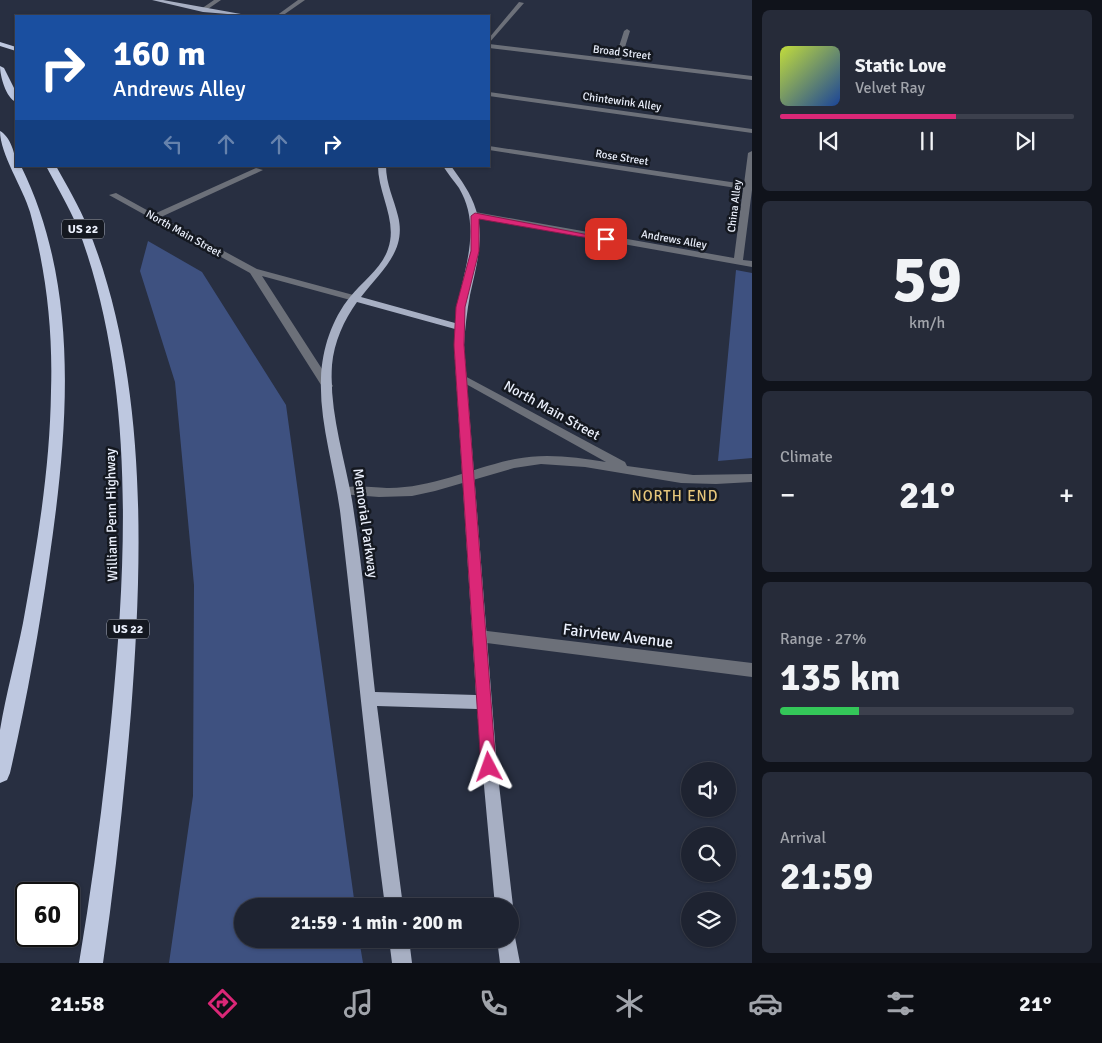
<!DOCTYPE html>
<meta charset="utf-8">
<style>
:root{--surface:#1e2331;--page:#262b39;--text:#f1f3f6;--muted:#a1a4ab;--line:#3c404d;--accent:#db2777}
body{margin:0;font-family:Signika,sans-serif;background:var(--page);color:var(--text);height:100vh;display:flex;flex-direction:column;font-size:19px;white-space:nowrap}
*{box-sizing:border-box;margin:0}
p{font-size:16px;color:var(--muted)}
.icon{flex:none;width:28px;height:28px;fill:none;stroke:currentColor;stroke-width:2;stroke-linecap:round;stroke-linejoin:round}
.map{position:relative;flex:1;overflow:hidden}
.drawer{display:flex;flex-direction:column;gap:10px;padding:10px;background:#10131b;width:350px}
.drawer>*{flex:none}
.hud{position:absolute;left:15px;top:15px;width:475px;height:152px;border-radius:0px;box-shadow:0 1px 4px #0004,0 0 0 1px var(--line);background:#1a4fa0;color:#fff;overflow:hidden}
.buttons{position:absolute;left:681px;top:762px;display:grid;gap:10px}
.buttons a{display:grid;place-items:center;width:55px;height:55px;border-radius:50%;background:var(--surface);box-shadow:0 1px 4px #0004,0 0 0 1px var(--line);font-size:25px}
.speed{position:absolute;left:15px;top:882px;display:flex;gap:10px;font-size:25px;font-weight:700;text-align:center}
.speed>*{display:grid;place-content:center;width:65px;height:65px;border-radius:50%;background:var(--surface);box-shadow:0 1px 4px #0004,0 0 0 1px var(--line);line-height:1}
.speed .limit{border:2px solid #111;border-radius:8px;background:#fff;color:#111}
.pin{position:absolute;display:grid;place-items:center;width:42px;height:42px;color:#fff;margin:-21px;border-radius:10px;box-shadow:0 2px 8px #0006}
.me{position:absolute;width:55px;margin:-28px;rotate:356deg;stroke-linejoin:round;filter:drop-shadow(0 0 4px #0008)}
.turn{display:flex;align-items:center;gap:18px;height:105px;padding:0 15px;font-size:22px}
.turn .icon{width:65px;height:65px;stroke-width:2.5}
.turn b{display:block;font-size:35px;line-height:42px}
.lanes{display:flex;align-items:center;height:48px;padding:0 15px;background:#0003;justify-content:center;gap:25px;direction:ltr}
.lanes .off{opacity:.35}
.big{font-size:38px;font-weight:700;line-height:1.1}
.drawer .card{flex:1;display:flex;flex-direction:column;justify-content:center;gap:8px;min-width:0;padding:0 18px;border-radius:8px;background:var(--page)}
.drawer .dial{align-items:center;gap:0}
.dial b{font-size:65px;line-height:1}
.song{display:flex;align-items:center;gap:15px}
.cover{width:60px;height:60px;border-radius:8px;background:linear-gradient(135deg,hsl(70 70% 55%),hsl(220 70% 35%))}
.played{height:5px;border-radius:2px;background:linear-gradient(90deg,var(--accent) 60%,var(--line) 60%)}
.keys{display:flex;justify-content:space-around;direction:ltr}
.heat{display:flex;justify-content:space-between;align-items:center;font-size:28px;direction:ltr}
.charge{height:8px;border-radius:4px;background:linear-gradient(90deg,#34c759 27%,var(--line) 0)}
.trip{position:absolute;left:234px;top:898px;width:285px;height:50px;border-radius:25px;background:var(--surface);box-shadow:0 1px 4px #0004,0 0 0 1px var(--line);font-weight:700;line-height:50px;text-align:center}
.tabs{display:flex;height:80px;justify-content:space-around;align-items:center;background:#0c0e14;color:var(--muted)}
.tabs .icon{width:35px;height:35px}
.tabs .active{color:var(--accent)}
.tabs b{font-size:22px;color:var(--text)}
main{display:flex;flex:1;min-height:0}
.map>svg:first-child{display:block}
</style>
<main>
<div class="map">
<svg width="752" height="963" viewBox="0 0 752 963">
<rect width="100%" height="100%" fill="#282f41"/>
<!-- green -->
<path fill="#3e5180" d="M 148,241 L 202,272 L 286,405 L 355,906 L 242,906 L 242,939 L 359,939 L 363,963 L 169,963 L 193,796 L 194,585 L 175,382 L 140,271 Z
M 736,270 L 752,273 L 752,458 L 718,461 Z"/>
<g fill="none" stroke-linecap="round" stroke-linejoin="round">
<!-- minor -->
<path fill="#6c7079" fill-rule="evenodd" d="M 214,0 L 221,0 L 205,11 L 201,11 L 201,9 Z
M 298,0 L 305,0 L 282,16 L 276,16 Z
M 519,2 L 524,3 L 489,43 L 489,38 Z
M 627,29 L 630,31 L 621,60 L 752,76 L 752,80 L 489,48 L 489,44 L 615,59 L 624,31 Z
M 489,92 L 752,129 L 752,133 L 489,96 Z
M 489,146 L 744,184 L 748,153 L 752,151 L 752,190 L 743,260 L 752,261 L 752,267 L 472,217 L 472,213 L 475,212 L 734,258 L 743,189 L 489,150 Z
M 256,168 L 263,170 L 161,217 L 257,269 L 357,296 L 357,300 L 354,301 L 262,276 L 333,386 L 331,388 L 323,388 L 250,273 L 109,195 L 116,193 L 154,214 Z
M 461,374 L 625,462 L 627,466 L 693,475 L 752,474 L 752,482 L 716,484 L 681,483 L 585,467 L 541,464 L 514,468 L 435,491 L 412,496 L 379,497 L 340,494 L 338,491 C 342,483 379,488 389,488 C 433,488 472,468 515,459 C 545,453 575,457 606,462 L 457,379 L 456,377 L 457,375 Z
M 479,630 L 752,663 L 752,677 L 479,642 L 474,640 L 472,636 L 474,632 Z"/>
<!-- major -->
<path fill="#a7afc3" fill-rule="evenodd" d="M 152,0 L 163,0 L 252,16 L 203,12 Z
M 378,166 L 386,166 C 386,184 394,199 398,216 C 407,251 381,271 361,297 L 455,323 C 459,278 485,232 459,188 C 454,181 448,174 443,166 L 451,166 C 461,180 471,193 476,210 C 485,237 476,268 470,295 C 467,311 465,328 464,345 L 497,767 L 513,906 L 510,913 L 510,906 L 495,906 L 477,709 L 377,706 L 403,906 L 385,906 C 368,777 356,648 341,519 C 336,472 319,425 321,378 C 322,349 332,319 350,297 C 362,282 382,268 388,249 C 398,221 378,194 378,166 ZM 357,302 L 455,329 L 454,345 L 476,695 L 375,692 C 368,628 362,563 352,500 C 344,455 329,411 332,365 C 334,342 344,320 357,302 Z
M 510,931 L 514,932 L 520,963 L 500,963 L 497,939 L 510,939 Z
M 389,939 L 409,939 L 412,963 L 392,963 Z"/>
<!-- highway -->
<path fill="#bec8e0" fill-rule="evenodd" d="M 0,42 L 16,47 L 16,51 L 0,46 Z
M 0,66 L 4,68 L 16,92 L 16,102 C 6,98 0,76 0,66 Z
M 0,131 C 10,136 16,155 16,166 L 21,166 C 81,288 68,431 49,561 C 39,632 26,703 10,773 L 7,780 L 0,783 C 0,766 0,747 0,730 C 6,694 16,658 23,623 C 37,546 50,469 51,391 C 53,330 46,270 30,212 C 23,188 0,154 0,131 Z
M 46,166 L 56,166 C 67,186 79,206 88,228 C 148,376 143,555 131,712 C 124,796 115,880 103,963 L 79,963 C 93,880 104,796 112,712 C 127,555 135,379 78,228 C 69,207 57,187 46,166 Z"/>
</g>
<!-- route -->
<path fill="#db2777" stroke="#8e194d" d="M 475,213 L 610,239 L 606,241 L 479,219 L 479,251 L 465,307 L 464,345 L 496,767 L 494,772 L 489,774 L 483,772 L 481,767 L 454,345 L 456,307 L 471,251 L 471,216 Z"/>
<g text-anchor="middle" stroke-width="5" stroke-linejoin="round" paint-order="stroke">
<!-- far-street labels -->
<g font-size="11" fill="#ebf0fc" stroke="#141820">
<text transform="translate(622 52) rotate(7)" y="4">Broad Street</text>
<text transform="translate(622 101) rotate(8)" y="4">Chintewink Alley</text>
<text transform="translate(622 157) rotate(9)" y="4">Rose Street</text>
<text transform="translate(734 206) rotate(-83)" y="4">China Alley</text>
<text transform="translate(184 233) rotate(29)" y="4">North Main Street</text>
<text transform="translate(674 239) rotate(10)" y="4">Andrews Alley</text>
</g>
<!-- shield labels -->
<g fill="#141820" stroke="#aaafba" stroke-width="1">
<rect x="62" y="219.5" width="42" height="19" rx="4"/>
<rect x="107" y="619.5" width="42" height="19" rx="4"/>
</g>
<g font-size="12" font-weight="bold" fill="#ebf0fc">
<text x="83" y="233">US 22</text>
<text x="128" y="633">US 22</text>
</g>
<!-- street labels -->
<g font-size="14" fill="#ebf0fc" stroke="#141820">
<text transform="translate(552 410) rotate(29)" y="5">North Main Street</text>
<text transform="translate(111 515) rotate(-91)" y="5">William Penn Highway</text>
<text transform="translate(366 523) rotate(82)" y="5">Memorial Parkway</text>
</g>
<!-- neighbourhood labels -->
<g font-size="15" letter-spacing="1" fill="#e6c67b" stroke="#141820">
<text x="675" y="501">NORTH END</text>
</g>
<!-- near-street labels -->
<g font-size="16" fill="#ebf0fc" stroke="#141820">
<text transform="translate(618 635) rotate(7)" y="6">Fairview Avenue</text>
</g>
</g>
</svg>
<div class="buttons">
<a><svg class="icon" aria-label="sound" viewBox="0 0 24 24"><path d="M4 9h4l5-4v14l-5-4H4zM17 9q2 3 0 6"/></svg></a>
<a><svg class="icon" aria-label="search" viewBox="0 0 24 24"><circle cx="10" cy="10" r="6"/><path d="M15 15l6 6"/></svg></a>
<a><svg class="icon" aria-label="layers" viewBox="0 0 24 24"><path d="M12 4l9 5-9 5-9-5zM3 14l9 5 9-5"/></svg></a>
</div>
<div class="speed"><div class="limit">60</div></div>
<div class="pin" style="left:606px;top:239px;background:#d93025"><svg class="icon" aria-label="arrive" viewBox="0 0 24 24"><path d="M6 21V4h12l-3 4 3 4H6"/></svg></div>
<svg class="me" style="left:489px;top:767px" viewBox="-20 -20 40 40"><path d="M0-17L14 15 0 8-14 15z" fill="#db2777" stroke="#fff" stroke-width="4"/></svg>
<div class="trip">21:59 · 1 min · 200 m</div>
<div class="hud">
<div class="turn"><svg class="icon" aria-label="right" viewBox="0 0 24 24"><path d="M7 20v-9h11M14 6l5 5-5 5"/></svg><div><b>160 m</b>Andrews Alley</div></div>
<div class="lanes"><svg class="icon off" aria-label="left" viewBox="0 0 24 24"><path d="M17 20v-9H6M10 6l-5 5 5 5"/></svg><svg class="icon off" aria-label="ahead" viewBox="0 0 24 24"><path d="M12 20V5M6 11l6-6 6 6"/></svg><svg class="icon off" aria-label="ahead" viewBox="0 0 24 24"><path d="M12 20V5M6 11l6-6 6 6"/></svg><svg class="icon" aria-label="right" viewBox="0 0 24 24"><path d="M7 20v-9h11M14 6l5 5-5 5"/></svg></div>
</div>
</div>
<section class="drawer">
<div class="card">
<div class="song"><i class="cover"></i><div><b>Static Love</b><p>Velvet Ray</p></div></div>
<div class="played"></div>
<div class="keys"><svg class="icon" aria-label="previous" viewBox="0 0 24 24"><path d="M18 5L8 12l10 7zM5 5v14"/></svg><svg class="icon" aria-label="pause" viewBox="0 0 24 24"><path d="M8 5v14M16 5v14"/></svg><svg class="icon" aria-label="next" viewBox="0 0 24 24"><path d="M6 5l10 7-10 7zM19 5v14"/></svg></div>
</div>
<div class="card dial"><b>59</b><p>km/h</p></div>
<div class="card"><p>Climate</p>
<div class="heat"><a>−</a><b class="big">21°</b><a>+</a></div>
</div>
<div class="card"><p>Range · 27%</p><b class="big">135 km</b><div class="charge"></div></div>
<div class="card"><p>Arrival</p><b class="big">21:59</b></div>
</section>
</main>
<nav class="tabs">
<b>21:58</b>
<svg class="icon active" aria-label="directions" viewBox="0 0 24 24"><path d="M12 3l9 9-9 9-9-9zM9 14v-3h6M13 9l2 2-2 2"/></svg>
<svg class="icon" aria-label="music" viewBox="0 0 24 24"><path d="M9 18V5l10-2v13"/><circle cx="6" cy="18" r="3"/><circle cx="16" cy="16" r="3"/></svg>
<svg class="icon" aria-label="phone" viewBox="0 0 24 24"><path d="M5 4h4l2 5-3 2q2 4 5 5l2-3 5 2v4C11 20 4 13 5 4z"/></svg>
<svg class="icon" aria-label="climate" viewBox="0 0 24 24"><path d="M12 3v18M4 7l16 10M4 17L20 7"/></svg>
<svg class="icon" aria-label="car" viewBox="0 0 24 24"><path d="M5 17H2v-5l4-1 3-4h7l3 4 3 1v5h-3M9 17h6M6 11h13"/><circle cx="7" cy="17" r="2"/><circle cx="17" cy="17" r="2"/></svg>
<svg class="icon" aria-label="filters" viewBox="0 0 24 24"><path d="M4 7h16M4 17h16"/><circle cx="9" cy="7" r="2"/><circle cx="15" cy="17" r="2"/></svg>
<b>21°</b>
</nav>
